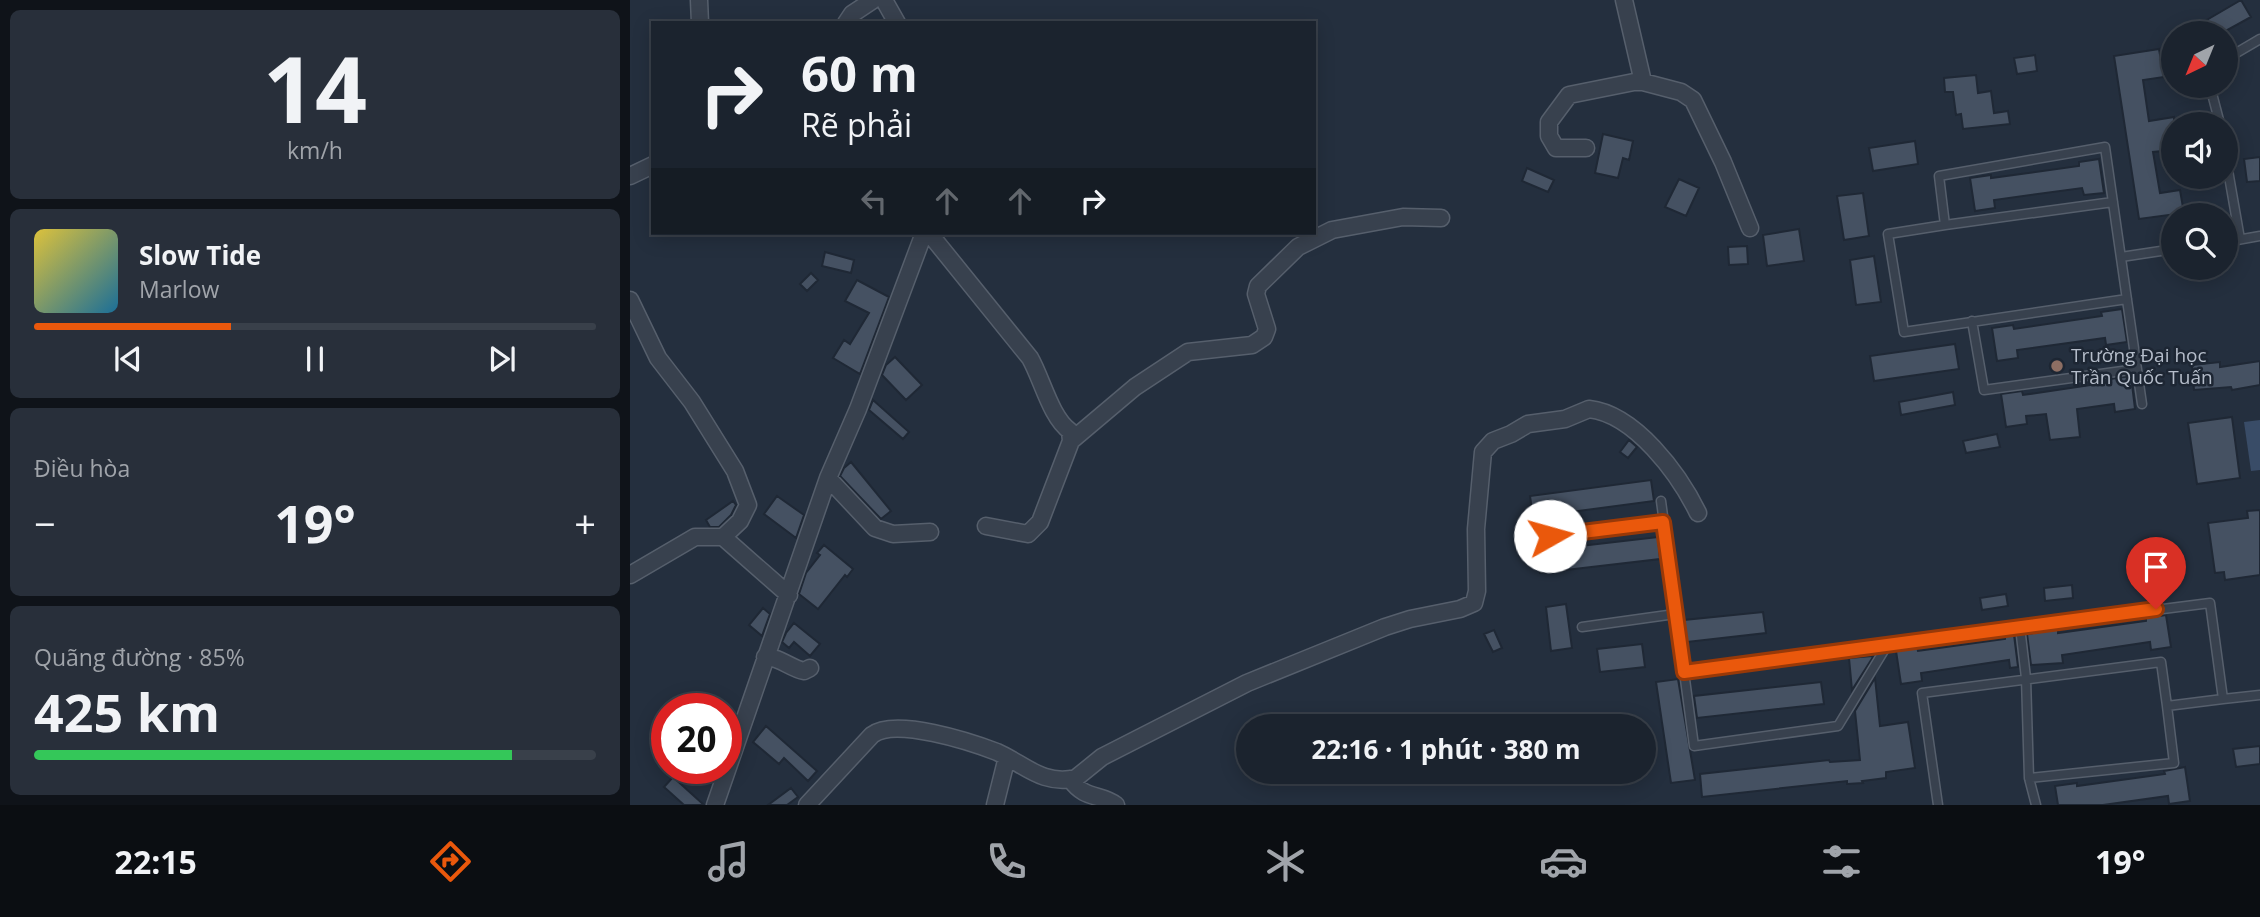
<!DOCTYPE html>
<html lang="vi">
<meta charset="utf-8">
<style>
:root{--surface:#1b232e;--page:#282f3a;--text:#f1f3f6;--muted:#a0a4aa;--line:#39404a;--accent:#ea580c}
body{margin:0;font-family:"Open Sans",sans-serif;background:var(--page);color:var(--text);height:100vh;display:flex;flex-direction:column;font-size:26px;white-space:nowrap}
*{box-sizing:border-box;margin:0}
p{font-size:23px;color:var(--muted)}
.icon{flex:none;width:38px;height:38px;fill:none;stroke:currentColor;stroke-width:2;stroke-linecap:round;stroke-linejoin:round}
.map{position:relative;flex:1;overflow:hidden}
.panel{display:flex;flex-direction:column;gap:10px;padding:10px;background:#0f1319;width:630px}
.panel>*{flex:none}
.banner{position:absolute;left:21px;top:21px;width:665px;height:214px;border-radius:0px;box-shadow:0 4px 18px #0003,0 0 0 2px var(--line);background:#1b232e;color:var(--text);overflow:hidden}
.needle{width:46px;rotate:223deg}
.controls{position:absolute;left:1531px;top:21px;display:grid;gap:14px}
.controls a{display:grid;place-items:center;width:77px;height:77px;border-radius:50%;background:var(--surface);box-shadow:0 4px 18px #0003,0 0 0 2px var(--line);font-size:35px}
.speed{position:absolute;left:21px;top:693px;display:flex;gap:14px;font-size:35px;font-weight:700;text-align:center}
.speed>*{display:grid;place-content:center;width:91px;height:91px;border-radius:50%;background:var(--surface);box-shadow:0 4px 18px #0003,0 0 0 2px var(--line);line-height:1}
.speed .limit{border:10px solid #d22;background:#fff;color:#111}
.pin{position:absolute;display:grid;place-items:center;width:60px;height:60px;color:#fff;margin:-72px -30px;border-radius:50% 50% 50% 0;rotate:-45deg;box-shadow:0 0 7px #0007}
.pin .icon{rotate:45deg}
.me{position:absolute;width:77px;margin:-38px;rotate:83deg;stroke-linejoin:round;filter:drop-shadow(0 0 5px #0008)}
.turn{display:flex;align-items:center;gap:24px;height:147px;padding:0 35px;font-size:32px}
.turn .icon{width:91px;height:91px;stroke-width:2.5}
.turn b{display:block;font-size:49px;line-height:60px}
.lanes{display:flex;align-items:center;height:66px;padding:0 35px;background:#0003;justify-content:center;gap:35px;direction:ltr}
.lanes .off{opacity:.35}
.big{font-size:52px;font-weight:700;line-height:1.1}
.panel .tile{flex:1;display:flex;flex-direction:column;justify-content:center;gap:10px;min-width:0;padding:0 24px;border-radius:10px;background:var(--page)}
.panel .dial{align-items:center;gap:0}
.dial b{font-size:91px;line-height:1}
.song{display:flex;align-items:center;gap:21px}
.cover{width:84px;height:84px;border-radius:10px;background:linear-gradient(135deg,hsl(50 70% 55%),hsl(200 70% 35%))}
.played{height:7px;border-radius:4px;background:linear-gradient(90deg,var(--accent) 35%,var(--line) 35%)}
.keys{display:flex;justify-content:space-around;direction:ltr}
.heat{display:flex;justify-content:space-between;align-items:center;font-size:38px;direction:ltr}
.charge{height:10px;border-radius:5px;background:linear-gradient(90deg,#34c759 85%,var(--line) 0)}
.trip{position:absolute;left:606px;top:714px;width:420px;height:70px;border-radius:35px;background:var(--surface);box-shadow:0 4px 18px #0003,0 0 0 2px var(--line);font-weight:700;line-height:70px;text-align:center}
.tabs{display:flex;height:112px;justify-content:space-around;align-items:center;background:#0b0e12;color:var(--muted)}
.tabs .icon{width:49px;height:49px}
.tabs .current{color:var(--accent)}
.tabs b{font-size:32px;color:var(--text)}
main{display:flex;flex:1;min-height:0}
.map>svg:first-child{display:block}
</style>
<main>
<section class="panel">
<div class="tile dial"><b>14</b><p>km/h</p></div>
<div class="tile">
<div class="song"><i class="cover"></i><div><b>Slow Tide</b><p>Marlow</p></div></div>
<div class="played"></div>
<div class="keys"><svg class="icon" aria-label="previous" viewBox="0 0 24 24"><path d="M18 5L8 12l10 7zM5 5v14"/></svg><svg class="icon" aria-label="pause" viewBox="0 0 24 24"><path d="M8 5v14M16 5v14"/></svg><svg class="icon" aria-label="next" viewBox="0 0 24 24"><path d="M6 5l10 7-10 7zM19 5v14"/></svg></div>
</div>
<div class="tile"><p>Điều hòa</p>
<div class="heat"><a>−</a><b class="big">19°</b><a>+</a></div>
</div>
<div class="tile"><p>Quãng đường · 85%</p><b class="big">425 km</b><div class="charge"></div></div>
</section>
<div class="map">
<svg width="1630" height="805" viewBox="0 0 1630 805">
<rect width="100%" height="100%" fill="#242f3e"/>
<!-- water -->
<path fill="#394c67" d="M 1630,420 L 1630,470 L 1621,471 L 1614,422 Z"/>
<!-- building -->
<path fill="#455162" stroke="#1f2835" stroke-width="2" d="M 1611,0 L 1621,17 L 1592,33 L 1582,33 L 1575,21 Z
M 1529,49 L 1534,77 L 1513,80 L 1519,121 L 1544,117 L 1544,150 L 1523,152 L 1530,193 L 1550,190 L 1554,213 L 1509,219 L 1484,56 Z
M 1405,55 L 1407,71 L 1387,74 L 1384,58 Z
M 1346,75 L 1348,93 L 1361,91 L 1364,113 L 1378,111 L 1380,124 L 1333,129 L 1331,114 L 1326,115 L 1323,92 L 1315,92 L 1314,78 Z
M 973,134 L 1003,141 L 999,160 L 993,158 L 988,178 L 965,173 Z
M 1285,141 L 1288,164 L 1243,171 L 1239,148 Z
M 1630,157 L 1630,181 L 1617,182 L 1614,159 Z
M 1469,159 L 1474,193 L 1454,195 L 1452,188 L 1364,200 L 1365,208 L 1345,211 L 1340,178 L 1361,175 L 1361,178 L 1449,166 L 1449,162 Z
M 897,168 L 924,180 L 918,192 L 892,181 Z
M 1049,179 L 1069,188 L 1056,216 L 1035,207 Z
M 1233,193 L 1239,236 L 1214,240 L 1207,196 Z
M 1169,229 L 1174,261 L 1137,266 L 1133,235 Z
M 1117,246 L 1118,264 L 1099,265 L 1098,247 Z
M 195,252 L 224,260 L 221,273 L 192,266 Z
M 1244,256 L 1251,302 L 1226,305 L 1220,260 Z
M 181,273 L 188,280 L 177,291 L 170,284 Z
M 227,280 L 259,297 L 230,374 L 203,358 L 214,340 L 220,344 L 239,313 L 215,301 Z
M 1492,309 L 1497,342 L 1476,345 L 1475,338 L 1387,350 L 1388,358 L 1367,361 L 1362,328 L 1383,325 L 1384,329 L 1472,316 L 1471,312 Z
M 1325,344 L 1329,369 L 1244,381 L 1240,356 Z
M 265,357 L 292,385 L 276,400 L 252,375 L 256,365 Z
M 1630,361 L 1630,385 L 1602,390 L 1601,387 L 1564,390 L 1562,365 L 1590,362 L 1590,367 Z
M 1501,376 L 1505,409 L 1485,412 L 1484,404 L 1447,409 L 1450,437 L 1420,440 L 1416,414 L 1396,416 L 1397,424 L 1376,427 L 1371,394 L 1392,391 L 1393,395 L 1481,382 L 1480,379 Z
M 1323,392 L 1325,405 L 1271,415 L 1269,402 Z
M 243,400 L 279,432 L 273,439 L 239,410 Z
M 1602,417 L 1610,478 L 1567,484 L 1558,423 Z
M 1367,434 L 1370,447 L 1336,453 L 1333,441 Z
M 999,440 L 1007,447 L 998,458 L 990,452 Z
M 221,462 L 261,511 L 251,519 L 210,476 L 214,468 Z
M 1021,480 L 1024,501 L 903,517 L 900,496 Z
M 147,496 L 174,515 L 166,538 L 134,514 Z
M 103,501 L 106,505 L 101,515 L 89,527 L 80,527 L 76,520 Z
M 1630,510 L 1630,575 L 1595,580 L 1594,572 L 1585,573 L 1578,523 L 1618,518 L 1617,511 Z
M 1028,537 L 1030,559 L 910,573 L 907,551 Z
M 194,545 L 223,569 L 217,577 L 215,575 L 188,609 L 169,594 L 176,573 L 190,555 L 187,553 Z
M 1442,585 L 1443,598 L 1415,601 L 1414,588 Z
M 1376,594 L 1378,606 L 1352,610 L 1350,598 Z
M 936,604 L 942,648 L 921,651 L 916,607 Z
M 133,608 L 140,614 L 132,636 L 119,625 Z
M 1133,612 L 1136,633 L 1057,642 L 1054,620 Z
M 1536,615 L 1541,647 L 1521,650 L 1520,642 L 1432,655 L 1433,663 L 1401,665 L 1397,634 L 1428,629 L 1428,633 L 1516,621 L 1516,618 Z
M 164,623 L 190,644 L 180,656 L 164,642 L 159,648 L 152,642 L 156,633 Z
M 864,630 L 872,648 L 863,652 L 854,634 Z
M 1384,635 L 1388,667 L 1380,668 L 1379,660 L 1291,673 L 1292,681 L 1271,684 L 1266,651 L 1287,647 L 1288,651 L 1375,639 L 1375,636 Z
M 1012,644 L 1015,667 L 970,672 L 967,649 Z
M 1242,656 L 1243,657 L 1222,690 L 1219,658 Z
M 1245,678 L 1250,726 L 1278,722 L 1285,768 L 1256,772 L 1256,778 L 1232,781 L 1233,783 L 1217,784 L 1217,781 L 1072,797 L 1070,774 L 1199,760 L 1200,762 L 1230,760 L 1225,711 Z
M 1048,679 L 1065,780 L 1041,783 L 1026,682 Z
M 1191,682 L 1194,704 L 1067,718 L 1064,696 Z
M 136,726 L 187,771 L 178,781 L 154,758 L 149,764 L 123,742 Z
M 1630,746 L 1630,764 L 1606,767 L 1603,749 Z
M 1555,767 L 1560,801 L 1539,804 L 1538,796 L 1473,805 L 1428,805 L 1425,786 L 1447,783 L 1447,786 L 1535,774 L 1534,771 Z
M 43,777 L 74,805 L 54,805 L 34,787 Z
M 161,788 L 168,797 L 157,805 L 138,805 Z"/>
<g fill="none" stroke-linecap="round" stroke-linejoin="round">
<defs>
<path id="lane" d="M 1596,59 L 1630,39
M 1580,86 L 1590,124
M 1596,159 L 1610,239
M 1315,225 L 1483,202
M 1596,242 L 1630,236
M 1491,257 L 1544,249
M 1497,299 L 1274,332 L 1258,234 L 1315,225 L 1309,176 L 1475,147 L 1512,404
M 1342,321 L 1354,390 L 1507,369
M 1031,501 L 1064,746 L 1208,726 L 1258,644 L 1580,603 L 1593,699 L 1630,695
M 920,536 L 1033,522
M 952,627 L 1045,614
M 1390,627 L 1396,678 L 1399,778 L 1406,805
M 1054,672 L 1258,644
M 1399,778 L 1544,763 L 1537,706
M 1308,805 L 1292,693 L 1531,662 L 1537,706 L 1593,699"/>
<path id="street" d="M 69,0 L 70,23
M 254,0 L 267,23
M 994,0 L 1013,82
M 216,23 L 222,14 L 243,0
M 956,148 L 926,148 L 919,136 L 919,122 L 939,95 L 1004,82 L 1013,82 L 1051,92 L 1063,100 L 1093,162 L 1120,228
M 0,176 L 23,165
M 299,233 L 400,358 C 412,379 421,418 440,431 L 441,441 L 410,522 L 398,534 L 356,526
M 0,300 L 28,358 L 62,402 L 105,471 L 118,505 L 110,521 L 93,537 L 65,537 L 0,575
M 441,441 L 505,387 L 558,352 L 622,345 L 634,337 L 637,329 L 626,294 L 628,286 L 668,247 L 702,230 L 773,217 L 811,218
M 198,478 L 245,528 L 263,534 L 300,532
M 93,537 L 159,595
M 135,657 C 150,657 160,668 174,671 L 180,668
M 441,780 C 455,800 470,793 486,805
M 85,805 L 198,478 L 228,409 L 294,233
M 177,805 L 242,735 C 265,717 341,742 367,752 C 394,764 413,786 446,778 L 472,757 L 617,683 L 755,627 L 780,619 L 830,609 L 844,603 L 847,591 L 846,529 L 853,452 L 863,441 L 881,434 L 898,424 L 935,419 L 959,409 C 1005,414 1049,474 1068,513
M 365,805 L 377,757"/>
</defs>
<!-- lane casing -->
<use href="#lane" stroke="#565f6c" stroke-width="11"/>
<!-- street casing -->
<use href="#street" stroke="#565f6c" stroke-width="19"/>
<!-- lane -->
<use href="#lane" stroke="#38414e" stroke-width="8"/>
<!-- street -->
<use href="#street" stroke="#38414e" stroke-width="16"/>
</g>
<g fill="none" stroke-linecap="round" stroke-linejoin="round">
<defs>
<path id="route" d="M 920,536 L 1033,522 L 1054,672 L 1526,609"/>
</defs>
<!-- route casing -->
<use href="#route" stroke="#983908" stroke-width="18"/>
<!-- route -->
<use href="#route" stroke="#ea580c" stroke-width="12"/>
</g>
<!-- markers -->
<circle fill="#8d6e63" stroke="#1d2633" stroke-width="2.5" cx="1427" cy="366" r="7"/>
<g text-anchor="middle" stroke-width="5" stroke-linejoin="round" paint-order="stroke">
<!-- poi labels -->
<g font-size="19" fill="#b4bcc9" stroke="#1d2633" text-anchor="start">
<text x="1441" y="362">Trường Đại học<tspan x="1441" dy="22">Trần Quốc Tuấn</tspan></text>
</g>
</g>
</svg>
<div class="controls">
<a><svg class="needle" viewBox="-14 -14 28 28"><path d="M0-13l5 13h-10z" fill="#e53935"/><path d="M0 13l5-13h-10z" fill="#a0a4aa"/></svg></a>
<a><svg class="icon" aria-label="sound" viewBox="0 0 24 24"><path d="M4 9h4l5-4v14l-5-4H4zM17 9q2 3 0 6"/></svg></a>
<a><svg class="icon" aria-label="search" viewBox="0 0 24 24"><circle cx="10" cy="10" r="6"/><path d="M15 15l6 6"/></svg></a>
</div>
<div class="speed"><div class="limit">20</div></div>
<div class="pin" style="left:1526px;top:609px;background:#d93025"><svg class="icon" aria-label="arrive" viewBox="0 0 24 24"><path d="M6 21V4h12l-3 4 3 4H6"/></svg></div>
<svg class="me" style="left:920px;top:536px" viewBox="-20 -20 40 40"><circle r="19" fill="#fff"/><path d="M0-13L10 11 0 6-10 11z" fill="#ea580c"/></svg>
<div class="trip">22:16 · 1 phút · 380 m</div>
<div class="banner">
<div class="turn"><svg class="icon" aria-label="right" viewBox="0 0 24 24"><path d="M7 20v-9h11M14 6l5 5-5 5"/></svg><div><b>60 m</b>Rẽ phải</div></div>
<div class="lanes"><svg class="icon off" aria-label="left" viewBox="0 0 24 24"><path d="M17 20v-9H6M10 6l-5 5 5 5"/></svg><svg class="icon off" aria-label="ahead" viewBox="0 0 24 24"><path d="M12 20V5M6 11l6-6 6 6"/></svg><svg class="icon off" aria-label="ahead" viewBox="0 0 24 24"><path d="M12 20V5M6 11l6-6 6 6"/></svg><svg class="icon" aria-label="right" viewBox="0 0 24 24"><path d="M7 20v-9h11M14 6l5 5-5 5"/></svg></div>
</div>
</div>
</main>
<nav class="tabs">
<b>22:15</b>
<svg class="icon current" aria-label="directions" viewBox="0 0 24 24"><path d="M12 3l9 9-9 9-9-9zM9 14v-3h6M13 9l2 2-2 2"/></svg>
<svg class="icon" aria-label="music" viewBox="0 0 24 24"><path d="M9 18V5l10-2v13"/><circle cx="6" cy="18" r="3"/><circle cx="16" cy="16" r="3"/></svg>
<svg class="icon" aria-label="phone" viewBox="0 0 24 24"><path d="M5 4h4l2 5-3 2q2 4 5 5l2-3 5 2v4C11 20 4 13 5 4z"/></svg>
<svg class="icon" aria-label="climate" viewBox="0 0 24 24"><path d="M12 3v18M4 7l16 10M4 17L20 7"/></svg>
<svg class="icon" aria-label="car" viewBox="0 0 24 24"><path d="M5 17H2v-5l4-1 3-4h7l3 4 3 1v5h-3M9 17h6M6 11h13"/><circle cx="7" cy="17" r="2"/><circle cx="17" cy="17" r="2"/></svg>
<svg class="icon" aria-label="filters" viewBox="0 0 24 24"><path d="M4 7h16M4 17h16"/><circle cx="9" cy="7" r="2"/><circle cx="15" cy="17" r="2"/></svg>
<b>19°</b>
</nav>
